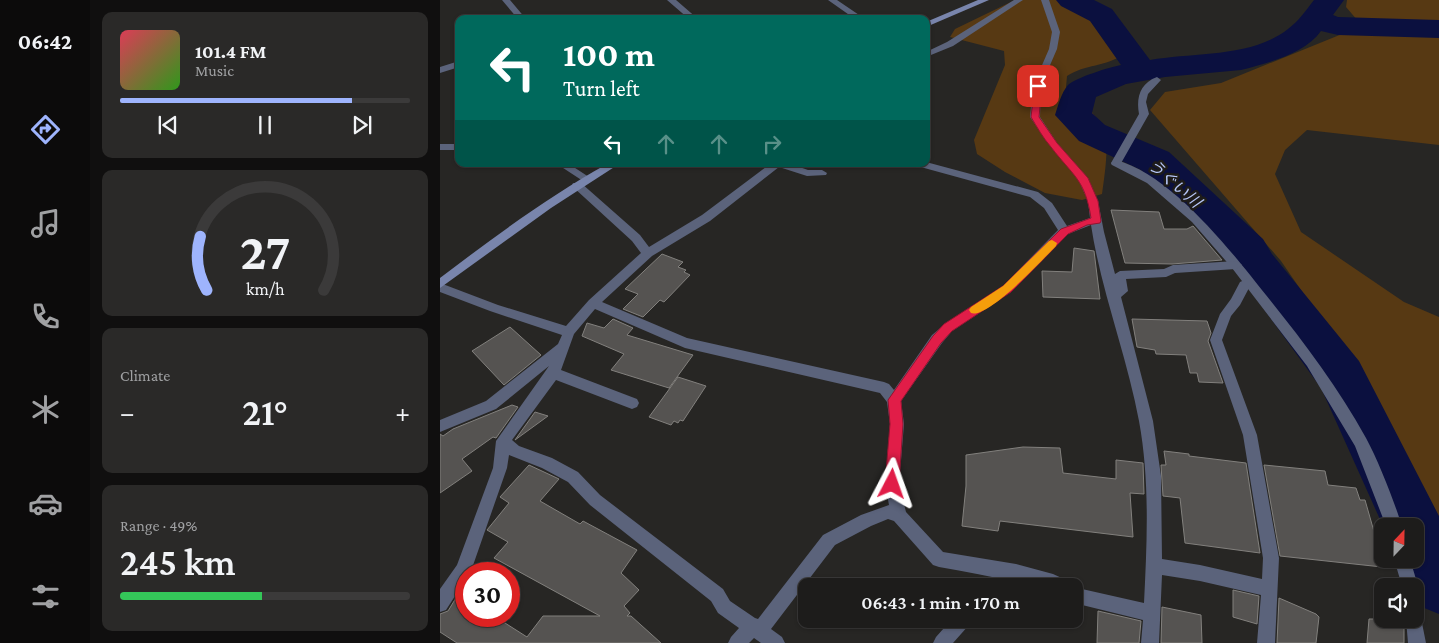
<!DOCTYPE html>
<meta charset="utf-8">
<style>
:root{--surface:#1d1c1b;--page:#2a2928;--text:#f1f3f6;--muted:#a0a1a3;--line:#3b3a3a;--accent:#9eb4fd}
body{margin:0;font-family:"Crimson Pro","Noto Sans JP",serif;background:var(--page);color:var(--text);height:100vh;display:flex;flex-direction:column;font-size:19px;white-space:nowrap}
*{box-sizing:border-box;margin:0}
p{font-size:16px;color:var(--muted)}
.icon{flex:none;width:28px;height:28px;fill:none;stroke:currentColor;stroke-width:2;stroke-linecap:round;stroke-linejoin:round}
.map{position:relative;flex:1;overflow:hidden}
.side{display:flex;flex-direction:column;gap:12px;padding:12px;background:#100f0f;width:350px}
.side>*{flex:none}
.guide{position:absolute;left:15px;top:15px;width:475px;height:152px;border-radius:10px;box-shadow:0 1px 4px #0004,0 0 0 1px var(--line);background:#00695c;color:#fff;overflow:hidden}
.needle{width:32px;rotate:22deg}
.controls{position:absolute;left:934px;top:518px;display:grid;gap:10px}
.controls a{display:grid;place-items:center;width:50px;height:50px;border-radius:10px;background:var(--surface);box-shadow:0 1px 4px #0004,0 0 0 1px var(--line);font-size:25px}
.speed{position:absolute;left:15px;top:562px;display:flex;gap:10px;font-size:25px;font-weight:700;text-align:center}
.speed>*{display:grid;place-content:center;width:65px;height:65px;border-radius:50%;background:var(--surface);box-shadow:0 1px 4px #0004,0 0 0 1px var(--line);line-height:1}
.speed .limit{border:8px solid #d22;background:#fff;color:#111}
.pin{position:absolute;display:grid;place-items:center;width:42px;height:42px;color:#fff;margin:-21px;border-radius:10px;box-shadow:0 2px 8px #0006}
.me{position:absolute;width:55px;margin:-28px;rotate:4deg;stroke-linejoin:round;filter:drop-shadow(0 0 4px #0008)}
.turn{display:flex;align-items:center;gap:18px;height:105px;padding:0 25px;font-size:22px}
.turn .icon{width:65px;height:65px;stroke-width:2.5}
.turn b{display:block;font-size:35px;line-height:42px}
.lanes{display:flex;align-items:center;height:48px;padding:0 25px;background:#0003;justify-content:center;gap:25px;direction:ltr}
.lanes .off{opacity:.35}
.big{font-size:38px;font-weight:600;line-height:1.1}
.side .widget{flex:1;display:flex;flex-direction:column;justify-content:center;gap:8px;min-width:0;padding:0 18px;border-radius:10px;background:var(--page)}
.side .dial{align-items:center;gap:0}
.dial svg{height:130px;overflow:visible;fill:none;stroke:var(--line);stroke-width:7;stroke-linecap:round;text-anchor:middle}
.dial text{fill:var(--text);stroke:none}
.song{display:flex;align-items:center;gap:15px}
.cover{width:60px;height:60px;border-radius:8px;background:linear-gradient(135deg,hsl(350 70% 55%),hsl(110 70% 35%))}
.played{height:5px;border-radius:2px;background:linear-gradient(90deg,var(--accent) 80%,var(--line) 80%)}
.keys{display:flex;justify-content:space-around;direction:ltr}
.heat{display:flex;justify-content:space-between;align-items:center;font-size:28px;direction:ltr}
.charge{height:8px;border-radius:4px;background:linear-gradient(90deg,#34c759 49%,var(--line) 0)}
.trip{position:absolute;left:358px;top:578px;width:285px;height:50px;border-radius:10px;background:var(--surface);box-shadow:0 1px 4px #0004,0 0 0 1px var(--line);font-weight:600;line-height:50px;text-align:center}
main{display:flex;flex:1;min-height:0}
.tab-bar{display:flex;flex-direction:column;width:90px;justify-content:space-around;align-items:center;background:#0c0b0b;color:var(--muted)}
.tab-bar .icon{width:35px;height:35px}
.tab-bar .current{color:var(--accent)}
.tab-bar b{font-size:22px;color:var(--text)}
.map>svg:first-child{display:block}
</style>
<main>
<nav class="tab-bar">
<b>06:42</b>
<svg class="icon current" aria-label="directions" viewBox="0 0 24 24"><path d="M12 3l9 9-9 9-9-9zM9 14v-3h6M13 9l2 2-2 2"/></svg>
<svg class="icon" aria-label="music" viewBox="0 0 24 24"><path d="M9 18V5l10-2v13"/><circle cx="6" cy="18" r="3"/><circle cx="16" cy="16" r="3"/></svg>
<svg class="icon" aria-label="phone" viewBox="0 0 24 24"><path d="M5 4h4l2 5-3 2q2 4 5 5l2-3 5 2v4C11 20 4 13 5 4z"/></svg>
<svg class="icon" aria-label="climate" viewBox="0 0 24 24"><path d="M12 3v18M4 7l16 10M4 17L20 7"/></svg>
<svg class="icon" aria-label="car" viewBox="0 0 24 24"><path d="M5 17H2v-5l4-1 3-4h7l3 4 3 1v5h-3M9 17h6M6 11h13"/><circle cx="7" cy="17" r="2"/><circle cx="17" cy="17" r="2"/></svg>
<svg class="icon" aria-label="filters" viewBox="0 0 24 24"><path d="M4 7h16M4 17h16"/><circle cx="9" cy="7" r="2"/><circle cx="15" cy="17" r="2"/></svg>
</nav>
<section class="side">
<div class="widget">
<div class="song"><i class="cover"></i><div><b>101.4 FM</b><p>Music</p></div></div>
<div class="played"></div>
<div class="keys"><svg class="icon" aria-label="previous" viewBox="0 0 24 24"><path d="M18 5L8 12l10 7zM5 5v14"/></svg><svg class="icon" aria-label="pause" viewBox="0 0 24 24"><path d="M8 5v14M16 5v14"/></svg><svg class="icon" aria-label="next" viewBox="0 0 24 24"><path d="M6 5l10 7-10 7zM19 5v14"/></svg></div>
</div>
<div class="widget dial"><svg viewBox="0 0 100 80">
<path d="M14 69A42 42 0 1 1 86 69"/>
<path d="M14 69A42 42 0 0 1 10 36" stroke="#9eb4fd"/>
<text x="50" y="56" font-size="32" font-weight="700">27</text>
<text x="50" y="72" font-size="11">km/h</text>
</svg></div>
<div class="widget"><p>Climate</p>
<div class="heat"><a>−</a><b class="big">21°</b><a>+</a></div>
</div>
<div class="widget"><p>Range · 49%</p><b class="big">245 km</b><div class="charge"></div></div>
</section>
<div class="map">
<svg width="999" height="643" viewBox="0 0 999 643">
<rect width="100%" height="100%" fill="#272624"/>
<!-- green -->
<path fill="#573913" d="M 575,0 L 643,0 L 681,46 L 684,54 C 666,67 645,64 627,76 L 626,87 C 639,100 661,116 665,135 C 669,148 664,179 662,194 L 642,200 L 605,193 L 565,172 L 537,154 L 534,140 L 565,65 L 564,51 L 510,37 L 515,29 Z
M 907,0 L 999,0 L 999,25 L 918,21 L 906,7 Z
M 902,34 L 999,37 L 999,145 L 867,130 L 845,150 L 835,174 L 861,232 L 964,302 L 999,317 L 999,568 L 972,480 L 887,328 L 841,261 L 710,110 L 725,92 L 781,83 Z"/>
<g fill="none" stroke-linecap="round" stroke-linejoin="round">
<!-- river -->
<path fill="#0b103f" fill-rule="evenodd" d="M 616,0 L 654,0 L 672,9 L 710,60 C 754,52 811,58 848,29 C 859,21 866,10 874,0 L 904,0 L 893,15 L 898,17 L 999,20 L 999,38 L 898,35 L 881,31 C 865,54 827,63 801,70 L 725,77 L 686,84 L 656,97 L 652,113 L 665,125 L 729,152 L 823,239 L 832,254 L 919,361 L 999,516 L 999,614 L 977,605 L 975,586 L 969,586 L 957,559 L 975,559 L 975,526 L 943,526 L 881,388 L 800,276 L 791,259 L 701,170 L 639,141 L 615,115 C 618,106 621,93 628,85 C 635,78 670,67 681,65 L 650,21 L 621,6 Z"/>
</g>
<!-- building -->
<path fill="#555351" stroke="#82807d" d="M 671,210 L 719,212 L 724,229 L 747,229 L 753,226 L 782,260 L 732,264 L 685,263 Z
M 634,248 L 654,251 L 660,299 L 603,297 L 602,271 L 632,272 Z
M 222,254 L 243,262 L 238,267 L 246,270 L 244,272 L 250,275 L 224,302 L 220,300 L 203,317 L 183,309 L 198,294 L 185,289 Z
M 173,319 L 193,328 L 187,335 L 253,355 L 229,388 L 171,370 L 184,354 L 142,336 L 147,323 L 164,328 Z
M 692,319 L 767,321 L 771,333 L 768,341 L 783,383 L 759,382 L 757,373 L 750,373 L 746,355 L 716,354 L 715,350 L 697,347 Z
M 70,327 L 101,355 L 64,385 L 32,351 Z
M 238,377 L 266,386 L 243,421 L 240,420 L 238,423 L 234,421 L 231,425 L 209,417 Z
M 72,405 L 78,407 L 56,438 L 53,437 L 22,459 L 32,471 L 0,493 L 0,434 L 3,436 L 13,429 Z
M 95,412 L 108,416 L 75,440 Z
M 583,447 L 620,448 L 623,473 L 676,479 L 676,460 L 703,463 L 704,494 L 690,493 L 693,537 L 560,521 L 558,531 L 522,526 L 526,486 L 526,455 Z
M 724,451 L 749,454 L 749,456 L 806,463 L 820,553 L 745,543 L 740,498 L 723,496 L 721,465 L 726,465 Z
M 89,465 L 119,479 L 100,501 L 140,524 L 143,521 L 197,550 L 181,573 L 199,590 L 184,606 L 190,613 L 187,616 L 191,616 L 221,643 L 17,643 L 0,632 L 0,614 L 8,611 L 19,593 L 26,598 L 26,616 L 54,616 L 87,637 L 103,616 L 160,616 L 54,558 L 68,542 L 47,530 L 69,503 L 60,497 Z
M 824,465 L 885,471 L 888,485 L 916,488 L 920,500 L 925,500 L 935,535 L 939,535 L 942,548 L 942,567 L 840,556 Z
M 793,590 L 819,596 L 817,624 L 793,617 Z
M 839,598 L 876,614 L 879,617 L 876,643 L 837,643 Z
M 722,607 L 761,615 L 762,643 L 721,643 Z
M 658,611 L 701,621 L 699,643 L 657,643 Z
M 929,619 L 964,619 L 964,643 L 927,643 Z"/>
<g fill="none" stroke-linecap="round" stroke-linejoin="round">
<!-- lane -->
<path fill="#5b637b" fill-rule="evenodd" d="M 676,160 C 732,175 791,251 826,295 C 863,341 898,387 926,438 C 939,462 954,501 962,526 L 946,526 L 915,446 L 867,366 L 792,268 L 752,222 L 707,183 L 672,165 L 671,163 Z
M 954,559 L 970,559 L 978,586 L 976,592 L 975,586 L 962,586 Z
M 975,611 L 980,613 L 986,643 L 968,643 L 966,619 L 975,619 Z"/>
<!-- street -->
<path fill="#5b637b" fill-rule="evenodd" d="M 62,0 L 70,0 L 86,19 L 78,19 Z
M 227,0 L 236,0 L 258,19 L 249,19 Z
M 388,0 L 397,0 L 425,19 L 415,19 Z
M 574,0 L 583,0 L 513,46 L 486,57 L 486,52 L 507,42 Z
M 601,0 L 609,0 L 620,32 L 617,49 L 601,86 L 600,117 L 617,143 L 648,178 L 658,201 L 664,232 L 675,274 L 680,271 L 724,269 L 733,265 L 796,261 L 802,265 L 796,269 L 735,273 L 726,277 L 686,279 L 688,291 L 681,297 L 713,421 L 721,476 L 722,559 L 760,565 L 822,579 L 823,558 L 803,435 L 770,340 L 780,314 L 791,299 L 800,282 L 809,278 L 815,282 L 809,288 L 800,305 L 791,316 L 782,340 L 817,435 L 839,558 L 835,643 L 817,643 L 821,595 L 760,581 L 722,575 L 719,643 L 701,643 L 703,620 L 634,603 L 634,586 L 642,589 L 704,603 C 707,543 710,481 699,421 C 687,356 661,291 651,225 L 628,234 L 571,292 L 512,331 L 502,343 L 461,401 L 464,424 L 459,484 L 466,512 L 503,552 L 576,564 L 613,574 L 626,580 L 628,586 C 585,586 542,574 499,567 L 493,565 L 454,521 L 448,519 L 431,526 L 395,545 L 331,629 L 342,637 L 345,643 L 321,643 L 314,638 L 309,643 L 288,643 L 291,637 L 299,628 L 278,613 L 271,601 L 150,505 L 128,482 L 102,468 L 69,455 L 67,468 L 30,574 L 26,574 L 26,579 L 6,610 L 0,612 L 0,589 L 17,565 L 53,468 L 56,441 L 109,366 L 56,409 L 0,432 L 0,420 L 46,401 L 118,344 L 122,335 L 50,311 L 0,292 L 0,283 L 58,305 L 126,326 L 149,300 L 201,253 L 192,241 L 133,187 L 132,185 L 133,183 L 141,183 L 200,235 L 209,247 L 262,215 L 330,164 L 351,164 L 368,170 L 382,170 L 387,173 L 386,175 L 367,176 L 339,167 L 270,221 L 212,256 L 162,302 L 247,338 L 444,382 L 449,384 L 454,390 L 492,335 L 504,325 L 563,286 L 618,230 L 604,208 L 590,197 L 477,166 L 476,164 L 486,164 L 486,162 L 598,192 L 612,203 L 627,226 L 650,218 L 648,201 L 638,179 L 611,147 L 590,117 L 593,86 L 609,49 L 612,32 ZM 155,309 L 245,348 L 440,393 L 447,402 L 450,424 L 445,484 L 449,505 L 421,515 L 383,535 L 318,619 L 315,618 L 290,601 L 283,589 L 160,495 L 138,472 L 112,458 L 79,446 L 72,440 L 116,380 L 192,409 L 197,407 L 199,403 L 197,399 L 121,370 L 134,334 Z
M 19,61 L 19,67 L 0,73 L 0,67 Z
M 717,77 L 721,80 L 708,94 L 706,102 L 709,114 L 680,165 L 672,165 L 671,163 L 699,114 C 696,98 700,83 717,77 Z
M 0,144 L 19,144 L 19,150 L 0,150 Z
M 117,164 L 129,164 L 152,179 L 147,182 L 143,181 Z
M 512,619 L 531,619 L 529,625 L 513,643 L 493,643 L 496,637 Z"/>
<!-- secondary -->
<path fill="#7985ac" fill-rule="evenodd" d="M 538,0 L 549,0 L 486,27 L 486,22 Z
M 167,164 L 179,164 L 111,208 L 0,288 L 0,278 C 54,237 108,197 167,164 Z"/>
</g>
<!-- route -->
<path fill="#e11d48" stroke="#92132f" d="M 595,84 L 602,86 L 599,117 L 617,143 L 648,178 L 658,201 L 661,221 L 660,223 L 647,225 L 628,234 L 571,292 L 512,331 L 501,343 L 461,401 L 463,424 L 459,484 L 457,488 L 452,490 L 447,488 L 445,484 L 450,424 L 448,400 L 493,336 L 504,324 L 563,286 L 621,229 L 651,218 C 645,179 633,176 611,147 C 603,138 597,127 591,117 Z"/>
<!-- slow -->
<path fill="#f59e0b" d="M 612,240 L 617,243 L 616,246 C 603,259 548,319 531,313 L 529,310 L 531,307 L 563,286 L 609,241 Z"/>
<g text-anchor="middle" stroke-width="5" stroke-linejoin="round" paint-order="stroke">
<!-- water labels -->
<g font-size="16" font-style="italic" fill="#b5c5f6" stroke="#1e1c1a">
<text transform="translate(735 183) rotate(41)" y="6">うぐい川</text>
</g>
</g>
</svg>
<div class="controls">
<a><svg class="needle" viewBox="-14 -14 28 28"><path d="M0-13l5 13h-10z" fill="#e53935"/><path d="M0 13l5-13h-10z" fill="#a0a1a3"/></svg></a>
<a><svg class="icon" aria-label="sound" viewBox="0 0 24 24"><path d="M4 9h4l5-4v14l-5-4H4zM17 9q2 3 0 6"/></svg></a>
</div>
<div class="speed"><div class="limit">30</div></div>
<div class="pin" style="left:598px;top:86px;background:#d93025"><svg class="icon" aria-label="arrive" viewBox="0 0 24 24"><path d="M6 21V4h12l-3 4 3 4H6"/></svg></div>
<svg class="me" style="left:452px;top:484px" viewBox="-20 -20 40 40"><path d="M0-17L14 15 0 8-14 15z" fill="#e11d48" stroke="#fff" stroke-width="4"/></svg>
<div class="trip">06:43 · 1 min · 170 m</div>
<div class="guide">
<div class="turn"><svg class="icon" aria-label="left" viewBox="0 0 24 24"><path d="M17 20v-9H6M10 6l-5 5 5 5"/></svg><div><b>100 m</b>Turn left</div></div>
<div class="lanes"><svg class="icon" aria-label="left" viewBox="0 0 24 24"><path d="M17 20v-9H6M10 6l-5 5 5 5"/></svg><svg class="icon off" aria-label="ahead" viewBox="0 0 24 24"><path d="M12 20V5M6 11l6-6 6 6"/></svg><svg class="icon off" aria-label="ahead" viewBox="0 0 24 24"><path d="M12 20V5M6 11l6-6 6 6"/></svg><svg class="icon off" aria-label="right" viewBox="0 0 24 24"><path d="M7 20v-9h11M14 6l5 5-5 5"/></svg></div>
</div>
</div>
</main>
